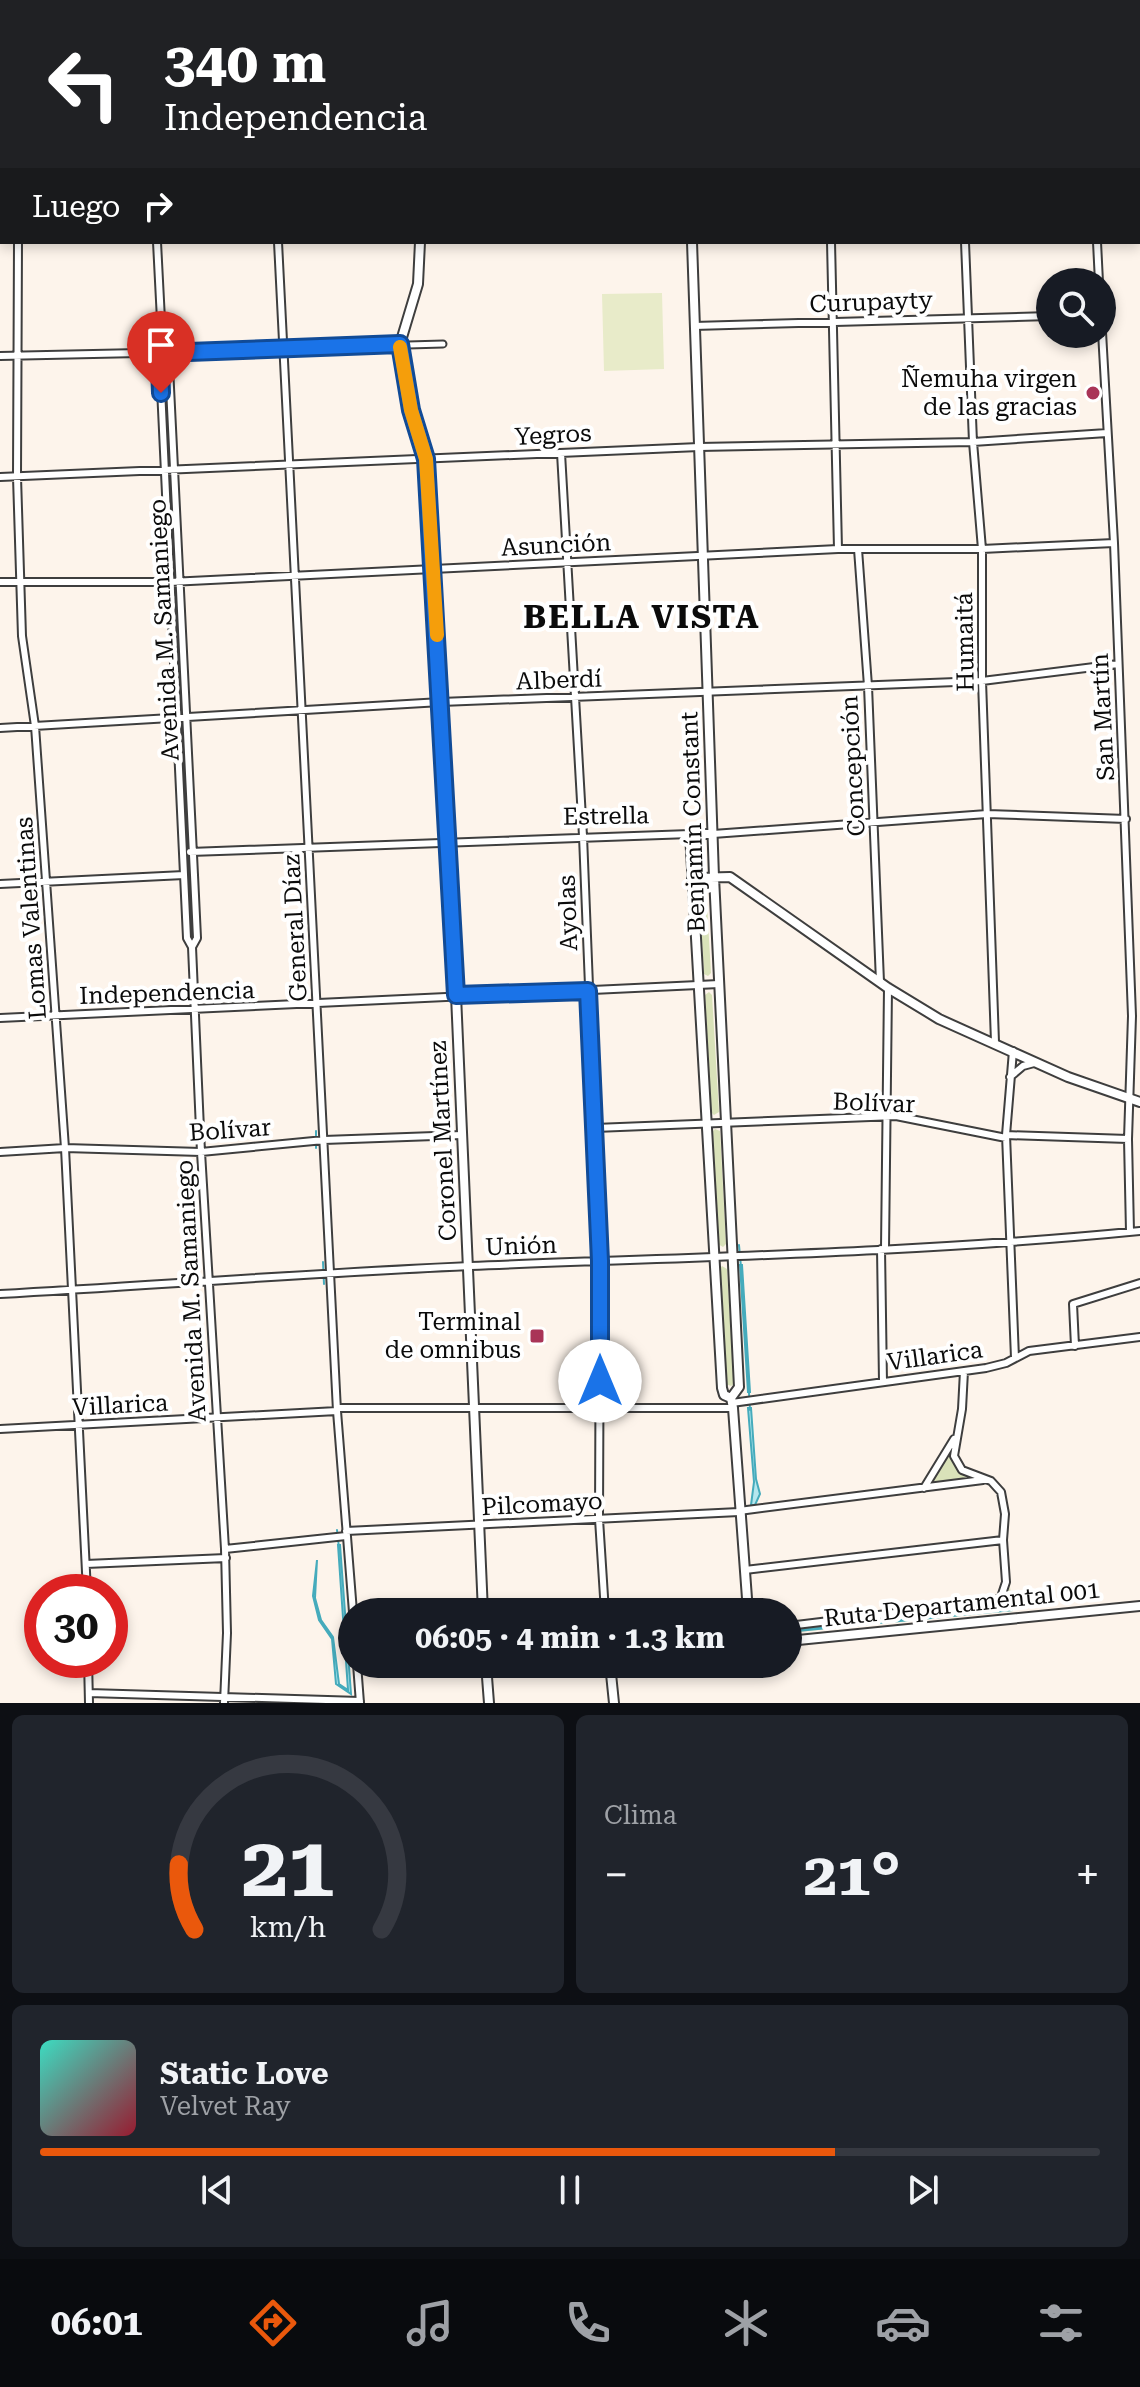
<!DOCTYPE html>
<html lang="es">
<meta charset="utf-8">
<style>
:root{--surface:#171b24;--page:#20242c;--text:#f1f3f6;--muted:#9ea1a6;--line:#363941;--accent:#ea580c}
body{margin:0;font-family:"Roboto Serif",serif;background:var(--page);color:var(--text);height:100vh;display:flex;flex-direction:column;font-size:30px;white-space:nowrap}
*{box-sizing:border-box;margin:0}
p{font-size:26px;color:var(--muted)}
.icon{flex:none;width:44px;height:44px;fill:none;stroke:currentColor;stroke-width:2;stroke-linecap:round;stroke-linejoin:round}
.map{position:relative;height:1703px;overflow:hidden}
.panel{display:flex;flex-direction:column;gap:12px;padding:12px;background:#0d0f14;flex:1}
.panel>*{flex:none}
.hud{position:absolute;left:0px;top:0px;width:1140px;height:244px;box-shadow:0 4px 12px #0003;background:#202124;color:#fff;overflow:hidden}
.fabs{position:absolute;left:1036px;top:268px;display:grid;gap:16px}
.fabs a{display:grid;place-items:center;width:80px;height:80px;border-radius:50%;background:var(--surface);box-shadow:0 4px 12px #0003;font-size:40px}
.speed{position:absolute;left:24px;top:1574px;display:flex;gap:16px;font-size:40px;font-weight:700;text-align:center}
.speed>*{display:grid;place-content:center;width:104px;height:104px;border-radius:50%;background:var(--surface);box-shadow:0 4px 12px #0003;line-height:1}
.speed .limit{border:12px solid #d22;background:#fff;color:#111}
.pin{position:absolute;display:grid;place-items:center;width:68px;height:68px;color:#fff;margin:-82px -34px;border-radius:50% 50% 50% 0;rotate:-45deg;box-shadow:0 0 8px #0007}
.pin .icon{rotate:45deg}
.me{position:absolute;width:88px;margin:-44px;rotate:0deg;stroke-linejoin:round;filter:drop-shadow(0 0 6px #0008)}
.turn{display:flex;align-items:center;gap:28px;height:168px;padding:0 32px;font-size:36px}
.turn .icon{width:104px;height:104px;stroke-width:2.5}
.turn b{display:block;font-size:56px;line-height:68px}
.then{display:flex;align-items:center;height:76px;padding:0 32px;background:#0003;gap:16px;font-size:30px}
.big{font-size:60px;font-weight:700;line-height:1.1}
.panel .widget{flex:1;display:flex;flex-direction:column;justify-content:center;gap:12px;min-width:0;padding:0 28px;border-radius:12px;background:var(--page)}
.panel .dial{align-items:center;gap:0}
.dial svg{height:208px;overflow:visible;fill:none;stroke:var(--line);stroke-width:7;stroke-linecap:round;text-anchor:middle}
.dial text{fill:var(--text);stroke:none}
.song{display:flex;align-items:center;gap:24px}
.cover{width:96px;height:96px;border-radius:12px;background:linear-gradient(135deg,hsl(170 70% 55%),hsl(350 70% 35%))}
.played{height:8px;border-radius:4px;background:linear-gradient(90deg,var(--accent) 75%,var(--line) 75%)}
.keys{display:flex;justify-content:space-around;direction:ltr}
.heat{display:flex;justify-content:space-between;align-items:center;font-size:44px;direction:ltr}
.panel .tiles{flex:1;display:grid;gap:12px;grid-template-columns:1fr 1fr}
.widget:last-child{grid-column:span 2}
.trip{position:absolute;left:338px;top:1598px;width:464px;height:80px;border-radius:40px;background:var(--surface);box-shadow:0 4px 12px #0003;font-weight:700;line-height:80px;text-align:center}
.tabs{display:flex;height:128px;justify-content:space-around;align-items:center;background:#090b0e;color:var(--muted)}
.tabs .icon{width:56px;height:56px}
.tabs .active{color:var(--accent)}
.tabs b{font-size:36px;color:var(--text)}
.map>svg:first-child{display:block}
</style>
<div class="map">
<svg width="1140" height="1703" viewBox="0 0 1140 1703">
<rect width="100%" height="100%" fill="#fdf4eb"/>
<!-- green -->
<path fill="#d9e2b9" d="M 164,368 L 166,369 L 170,462 L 167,461 Z
M 168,478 L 172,479 L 175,572 L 173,571 Z
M 175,592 L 177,593 L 181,707 L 179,706 Z
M 182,728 L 184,729 L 188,841 L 185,840 L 180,729 Z
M 701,886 L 706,888 L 711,973 L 708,976 L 704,974 L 699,889 Z
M 709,992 L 712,995 L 719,1112 L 714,1115 L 711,1112 L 705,995 Z
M 715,1129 L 720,1131 L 726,1244 L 723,1247 L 718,1244 L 712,1132 Z
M 722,1266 L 727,1269 L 734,1384 L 731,1386 L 726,1384 L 720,1268 Z
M 951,1449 C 949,1464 957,1471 970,1477 L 932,1483 Z
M 1010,1587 L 1013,1611 L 788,1633 L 788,1629 L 992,1605 L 1003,1601 Z"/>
<!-- pitch -->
<path fill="#e8ebc9" d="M 662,293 L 664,369 L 604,371 L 602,294 Z"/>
<!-- water -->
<path fill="#b5e7ee" stroke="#45abbc" stroke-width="2" d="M 740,1265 L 742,1265 L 750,1392 L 748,1392 Z
M 748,1408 L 751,1408 L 756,1479 L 760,1494 L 755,1505 L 751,1505 L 754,1482 Z
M 338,1545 L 340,1545 L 351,1694 L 336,1684 L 332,1639 L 319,1620 L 313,1596 L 317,1560 L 315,1598 L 321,1620 L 333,1637 L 339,1684 L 348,1690 Z
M 1012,1609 L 1012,1610 L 788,1632 L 788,1631 Z"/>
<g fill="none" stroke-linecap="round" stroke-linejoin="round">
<!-- stream -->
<path stroke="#45abbc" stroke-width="2" d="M 316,1148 L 316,1131
M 739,1245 L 741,1267
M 323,1262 L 324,1284
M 749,1393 L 750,1410
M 337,1530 L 339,1548"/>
<defs>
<path id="pedestrian" d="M 408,345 L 443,344"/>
<path id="minor" d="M 147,0 L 147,2
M 267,0 L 267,2
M 826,0 L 826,2
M 964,0 L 964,2
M 1084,0 L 1084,2
M 19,2 L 19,0
M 547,2 L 547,0
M 1138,84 L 1140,83
M 0,124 L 2,124
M 1138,189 L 1140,189
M 0,233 L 2,233
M 18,242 L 17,477 L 22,636 L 35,726 L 65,1148 L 87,1592
M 157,242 L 163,359 L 160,367 L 187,938 L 192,947 L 201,1152 L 225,1549 L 227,1633 L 224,1703
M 278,242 L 337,1411 L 353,1612
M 831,242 L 838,549
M 965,242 L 973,442 L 982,549 L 982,681 L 995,1042
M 1097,242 L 1099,282
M 694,326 L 1050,316
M 1102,332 L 1114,543 L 1132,1016 L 1128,1139 L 1130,1232
M 0,356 L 283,350 L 400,344
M 163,359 L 169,367 L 194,875 L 197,938 L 192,947
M 561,453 L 583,836 L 600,1261 L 599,1519 L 605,1612
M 0,477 L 699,447 L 973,442 L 1107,433
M 858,549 L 868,686 L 880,982
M 0,582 L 170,582 L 838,549 L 982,549 L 1114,543
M 0,728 L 441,702 L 982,681 L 1118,664
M 713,834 L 987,814 L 1126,819
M 190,852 L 690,834
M 0,884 L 184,875
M 0,1018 L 719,984
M 1013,1051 L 1006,1135 L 1015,1358
M 1010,1077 L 1023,1066 L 1034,1063
M 595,1128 L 896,1116 L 1006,1138
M 1006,1135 L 1128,1139
M 0,1152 L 65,1148 L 201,1152 L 324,1140 L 462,1135
M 881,1249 L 883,1382
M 885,1249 L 888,988
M 0,1294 C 157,1285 314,1273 470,1266 C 694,1257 918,1253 1140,1231
M 1075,1346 L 1073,1304 L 1140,1283
M 732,1403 L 986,1368 L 1006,1363 L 1029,1351 L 1140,1337
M 337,1408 L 733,1408
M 0,1429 L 337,1411
M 924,1488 L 954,1439
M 739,1511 L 983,1480
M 346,1531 L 739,1512
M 225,1549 L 346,1536
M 86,1564 L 226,1558
M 745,1570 L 1003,1540
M 788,1626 L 994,1601 L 1001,1597 L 1006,1582 L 1003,1540 L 1005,1514 L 1001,1492 L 991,1481 L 962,1470 L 954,1456 L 962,1409 L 964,1371
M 88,1660 L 89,1703
M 357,1664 L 360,1703
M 89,1693 L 360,1701"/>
<path id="tertiary" d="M 403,0 L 403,2
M 683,0 L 684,2
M 420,242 L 418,284 L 400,344 L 411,410 L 426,459 L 456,995 L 483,1612
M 692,242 L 714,877 L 739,1387 L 731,1398
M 713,834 L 690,834 L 722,1388 L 724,1395 L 731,1398 L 733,1408 L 748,1612
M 692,878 L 730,877 L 888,988 L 939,1019 L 1068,1077 L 1140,1102
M 788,1641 L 1140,1606
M 486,1664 L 489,1703
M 610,1664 L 614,1703"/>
</defs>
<!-- pedestrian casing -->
<use href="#pedestrian" stroke="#3e3e3e" stroke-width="9"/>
<!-- minor casing -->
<use href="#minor" stroke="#3e3e3e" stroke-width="10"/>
<!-- tertiary casing -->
<use href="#tertiary" stroke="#3e3e3e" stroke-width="12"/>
<!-- pedestrian -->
<use href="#pedestrian" stroke="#fff" stroke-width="5"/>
<!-- minor -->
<use href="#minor" stroke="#fff" stroke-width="6"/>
<!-- tertiary -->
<use href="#tertiary" stroke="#fff" stroke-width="8"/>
</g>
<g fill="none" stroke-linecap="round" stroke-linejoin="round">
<defs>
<path id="route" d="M 161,393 L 160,367 L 163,359 L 162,353 L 400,344 L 411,410 L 426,459 L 456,995 L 588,991 L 600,1261 L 600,1381"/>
</defs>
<!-- route casing -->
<use href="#route" stroke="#114b97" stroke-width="20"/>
<!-- route -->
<use href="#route" stroke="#1a73e8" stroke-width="14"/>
<!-- slow -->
<path stroke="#f59e0b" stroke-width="14" d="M 400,347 L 411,410 L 426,459 L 437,635"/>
</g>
<!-- markers -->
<g fill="#a93457" stroke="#fff" stroke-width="3">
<circle cx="1093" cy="393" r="8"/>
<rect x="529" y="1328" width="16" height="16" rx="4"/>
</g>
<g text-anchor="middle" stroke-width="8" stroke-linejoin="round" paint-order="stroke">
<!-- street labels -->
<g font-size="24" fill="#0b0b0b" stroke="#fff">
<text transform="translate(871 302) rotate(-2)" y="8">Curupayty</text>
<text transform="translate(553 435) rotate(-3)" y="8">Yegros</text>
<text transform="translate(556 545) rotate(-3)" y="8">Asunción</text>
<text transform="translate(164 630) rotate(-93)" y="8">Avenida M. Samaniego</text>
<text transform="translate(965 642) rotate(-91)" y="8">Humaitá</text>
<text transform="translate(559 680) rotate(-2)" y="8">Alberdí</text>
<text transform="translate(1103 717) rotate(-93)" y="8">San Martín</text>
<text transform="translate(853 766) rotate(-93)" y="8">Concepción</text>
<text transform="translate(606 816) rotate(-1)" y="8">Estrella</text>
<text transform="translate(693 822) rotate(-92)" y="8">Benjamín Constant</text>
<text transform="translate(568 913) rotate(-92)" y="8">Ayolas</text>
<text transform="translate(31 918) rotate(-94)" y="8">Lomas Valentinas</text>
<text transform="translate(295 928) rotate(-93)" y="8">General Díaz</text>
<text transform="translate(167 993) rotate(-2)" y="8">Independencia</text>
<text transform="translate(874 1103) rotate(2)" y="8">Bolívar</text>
<text transform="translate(230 1130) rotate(-4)" y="8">Bolívar</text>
<text transform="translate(443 1141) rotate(-93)" y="8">Coronel Martínez</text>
<text transform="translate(521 1246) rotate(-2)" y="8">Unión</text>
<text transform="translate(191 1291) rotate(-93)" y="8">Avenida M. Samaniego</text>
<text transform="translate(935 1356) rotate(-8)" y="8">Villarica</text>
<text transform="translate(120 1405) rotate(-3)" y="8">Villarica</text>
<text transform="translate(542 1504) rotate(-3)" y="8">Pilcomayo</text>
<text transform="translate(962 1604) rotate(-6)" y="8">Ruta Departamental 001</text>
</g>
<!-- poi labels -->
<g font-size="24" fill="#0b0b0b" stroke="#fff" text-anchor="end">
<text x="1077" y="387">Ñemuha virgen<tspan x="1077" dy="28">de las gracias</tspan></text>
<text x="521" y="1330">Terminal<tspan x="521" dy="28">de omnibus</tspan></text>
</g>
<!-- district labels -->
<g font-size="32" font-weight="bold" letter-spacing="2" fill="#0b0b0b" stroke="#fff">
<text x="642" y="628">BELLA VISTA</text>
</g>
</g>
</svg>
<div class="fabs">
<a><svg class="icon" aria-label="search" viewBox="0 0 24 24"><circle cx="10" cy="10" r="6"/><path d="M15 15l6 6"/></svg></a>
</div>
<div class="speed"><div class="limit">30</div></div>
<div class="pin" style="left:161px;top:393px;background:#d93025"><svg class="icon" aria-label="arrive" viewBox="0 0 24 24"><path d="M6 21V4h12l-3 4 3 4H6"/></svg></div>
<svg class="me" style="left:600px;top:1381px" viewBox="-20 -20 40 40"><circle r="19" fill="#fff"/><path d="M0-13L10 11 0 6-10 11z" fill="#1a73e8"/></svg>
<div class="trip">06:05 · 4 min · 1.3 km</div>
<div class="hud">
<div class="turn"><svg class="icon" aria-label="left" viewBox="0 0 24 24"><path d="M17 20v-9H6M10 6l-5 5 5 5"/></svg><div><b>340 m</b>Independencia</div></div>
<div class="then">Luego<svg class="icon" aria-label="right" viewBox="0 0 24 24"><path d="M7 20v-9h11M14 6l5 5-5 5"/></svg></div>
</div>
</div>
<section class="panel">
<div class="tiles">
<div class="widget dial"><svg viewBox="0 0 100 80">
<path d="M14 69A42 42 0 1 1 86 69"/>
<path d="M14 69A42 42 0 0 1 8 44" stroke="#ea580c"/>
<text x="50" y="56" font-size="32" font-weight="700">21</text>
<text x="50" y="72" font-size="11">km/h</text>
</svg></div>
<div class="widget"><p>Clima</p>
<div class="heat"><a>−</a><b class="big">21°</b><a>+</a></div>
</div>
<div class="widget">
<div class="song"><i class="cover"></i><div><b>Static Love</b><p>Velvet Ray</p></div></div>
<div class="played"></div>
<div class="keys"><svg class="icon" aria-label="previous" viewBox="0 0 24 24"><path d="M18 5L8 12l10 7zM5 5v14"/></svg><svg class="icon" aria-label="pause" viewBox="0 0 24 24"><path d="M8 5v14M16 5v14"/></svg><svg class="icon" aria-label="next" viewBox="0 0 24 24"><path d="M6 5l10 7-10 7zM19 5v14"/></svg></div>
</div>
</div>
</section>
<nav class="tabs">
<b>06:01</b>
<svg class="icon active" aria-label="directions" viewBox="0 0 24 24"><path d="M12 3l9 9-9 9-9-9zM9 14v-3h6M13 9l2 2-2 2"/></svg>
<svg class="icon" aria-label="music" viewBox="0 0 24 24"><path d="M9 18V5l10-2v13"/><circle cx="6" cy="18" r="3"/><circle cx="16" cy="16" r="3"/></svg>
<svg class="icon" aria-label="phone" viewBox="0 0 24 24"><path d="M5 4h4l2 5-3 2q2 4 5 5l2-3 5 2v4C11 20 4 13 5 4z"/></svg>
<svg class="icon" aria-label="climate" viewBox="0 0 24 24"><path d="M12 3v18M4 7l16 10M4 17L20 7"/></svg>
<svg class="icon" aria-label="car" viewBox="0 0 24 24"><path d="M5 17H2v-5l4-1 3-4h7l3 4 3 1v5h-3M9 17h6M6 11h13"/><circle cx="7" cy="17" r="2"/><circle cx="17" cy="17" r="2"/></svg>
<svg class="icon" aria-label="filters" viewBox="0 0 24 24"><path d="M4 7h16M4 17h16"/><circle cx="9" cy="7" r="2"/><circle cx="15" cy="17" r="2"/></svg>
</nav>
